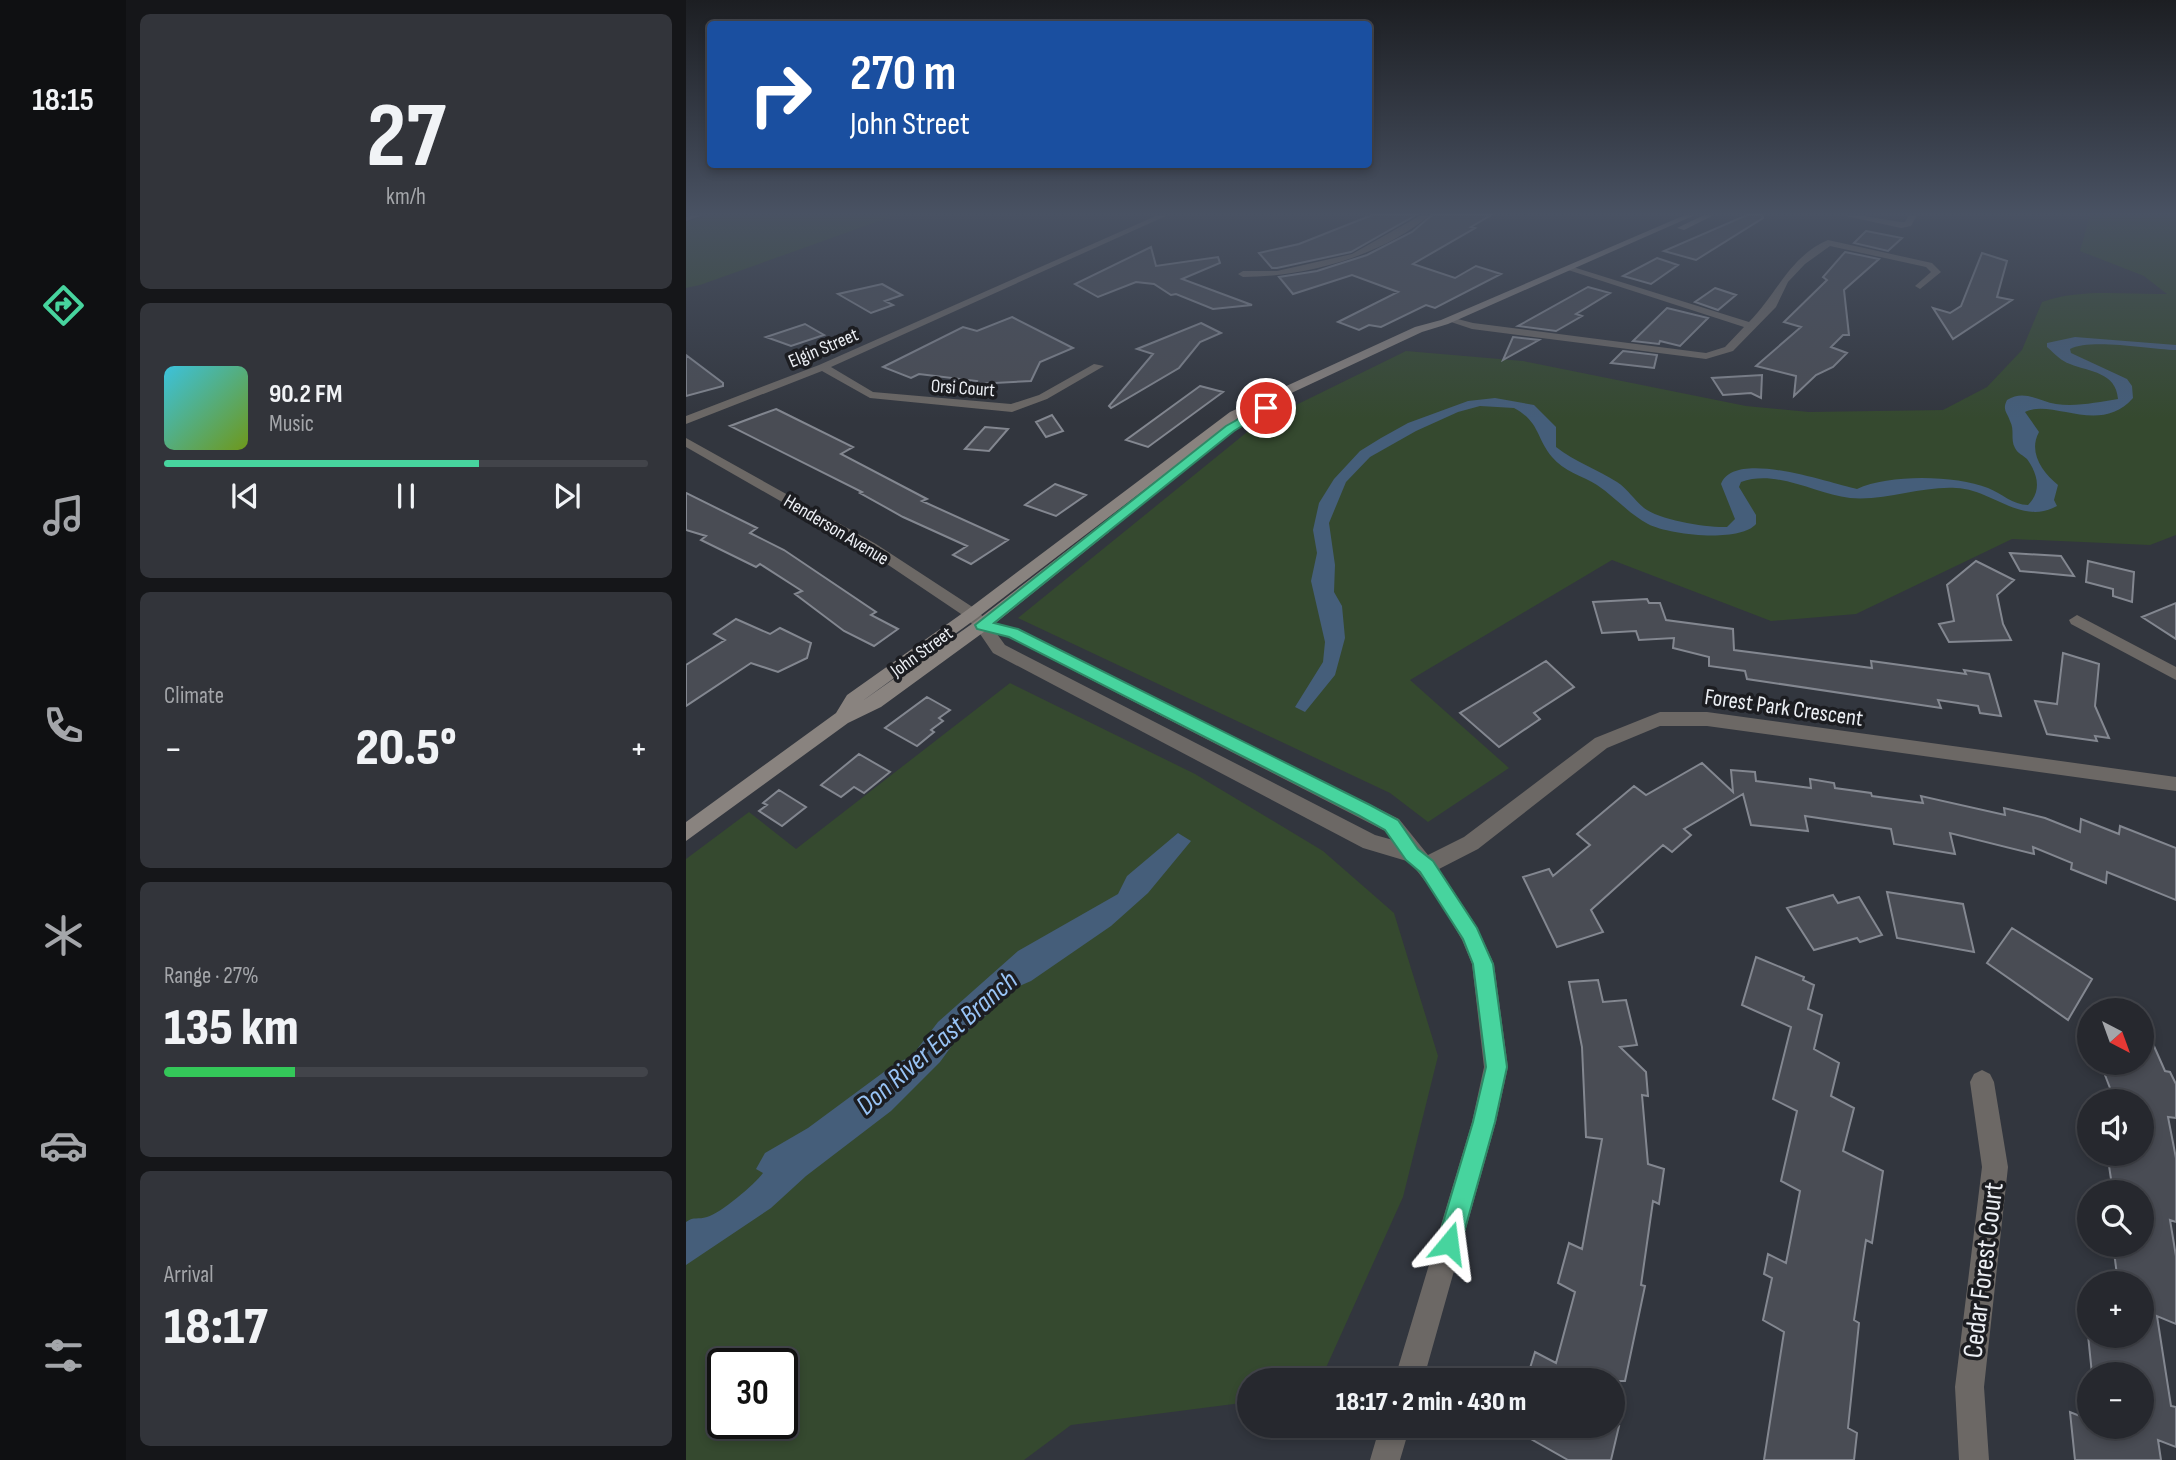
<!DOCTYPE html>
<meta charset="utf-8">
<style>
:root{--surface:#26282e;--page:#32343a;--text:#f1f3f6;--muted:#a4a6aa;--line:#42444a;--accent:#47d49e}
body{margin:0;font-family:"Sofia Sans Condensed",sans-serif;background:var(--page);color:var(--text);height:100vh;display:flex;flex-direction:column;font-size:26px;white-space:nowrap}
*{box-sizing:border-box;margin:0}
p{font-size:23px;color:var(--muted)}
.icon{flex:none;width:38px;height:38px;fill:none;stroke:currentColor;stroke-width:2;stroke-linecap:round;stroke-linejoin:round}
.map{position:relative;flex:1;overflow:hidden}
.sheet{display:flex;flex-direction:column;gap:14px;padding:14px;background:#151619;width:560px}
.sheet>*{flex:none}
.banner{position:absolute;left:21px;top:21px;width:665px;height:147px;border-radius:7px;box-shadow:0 4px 10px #0003,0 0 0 2px var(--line);background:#1a4fa0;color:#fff;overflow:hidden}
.needle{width:46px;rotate:139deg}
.controls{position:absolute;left:1391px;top:998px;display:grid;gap:14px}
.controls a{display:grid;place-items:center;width:77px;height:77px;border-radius:50%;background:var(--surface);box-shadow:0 4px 10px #0003,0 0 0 2px var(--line);font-size:35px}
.speed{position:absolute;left:21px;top:1348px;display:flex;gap:14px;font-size:35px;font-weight:700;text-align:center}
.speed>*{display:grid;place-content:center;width:91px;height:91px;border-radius:50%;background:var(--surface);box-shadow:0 4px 10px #0003,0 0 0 2px var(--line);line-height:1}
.speed .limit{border:4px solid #111;border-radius:10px;background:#fff;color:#111}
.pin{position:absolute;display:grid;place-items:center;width:60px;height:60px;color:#fff;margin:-30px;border:4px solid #fff;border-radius:50%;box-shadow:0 2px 7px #0007}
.me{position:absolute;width:77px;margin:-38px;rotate:16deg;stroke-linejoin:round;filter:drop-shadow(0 0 5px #0008)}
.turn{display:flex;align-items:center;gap:24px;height:147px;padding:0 28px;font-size:32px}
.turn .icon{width:91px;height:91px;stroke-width:2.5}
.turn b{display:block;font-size:49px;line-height:60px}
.big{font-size:52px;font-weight:800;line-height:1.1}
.sheet .card{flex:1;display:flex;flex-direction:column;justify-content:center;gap:10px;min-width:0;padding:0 24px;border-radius:10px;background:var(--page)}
.sheet .dial{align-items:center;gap:0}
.dial b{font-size:91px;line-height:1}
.song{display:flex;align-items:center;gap:21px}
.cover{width:84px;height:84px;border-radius:10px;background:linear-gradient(135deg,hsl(190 70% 55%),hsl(80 70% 35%))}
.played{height:7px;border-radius:4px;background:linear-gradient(90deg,var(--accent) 65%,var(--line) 65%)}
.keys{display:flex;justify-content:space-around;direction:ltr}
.heat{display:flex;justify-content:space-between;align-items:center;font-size:38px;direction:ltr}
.charge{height:10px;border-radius:5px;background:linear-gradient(90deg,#34c759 27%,var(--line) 0)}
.trip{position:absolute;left:551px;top:1368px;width:388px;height:70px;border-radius:35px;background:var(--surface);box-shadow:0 4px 10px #0003,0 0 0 2px var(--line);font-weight:800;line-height:70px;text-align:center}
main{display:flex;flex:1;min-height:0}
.tabs{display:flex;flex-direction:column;width:126px;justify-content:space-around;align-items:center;background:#0f1012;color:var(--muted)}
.tabs .icon{width:49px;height:49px}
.tabs .current{color:var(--accent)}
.tabs b{font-size:32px;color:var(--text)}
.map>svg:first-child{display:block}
</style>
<main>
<nav class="tabs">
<b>18:15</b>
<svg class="icon current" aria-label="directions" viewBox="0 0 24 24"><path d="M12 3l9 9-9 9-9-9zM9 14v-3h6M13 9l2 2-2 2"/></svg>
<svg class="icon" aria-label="music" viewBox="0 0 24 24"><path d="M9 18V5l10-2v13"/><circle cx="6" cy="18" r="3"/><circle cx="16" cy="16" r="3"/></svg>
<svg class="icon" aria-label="phone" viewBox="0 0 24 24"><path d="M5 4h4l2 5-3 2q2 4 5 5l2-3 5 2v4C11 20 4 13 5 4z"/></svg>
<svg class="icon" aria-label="climate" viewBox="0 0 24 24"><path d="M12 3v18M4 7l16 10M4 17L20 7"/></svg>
<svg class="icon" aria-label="car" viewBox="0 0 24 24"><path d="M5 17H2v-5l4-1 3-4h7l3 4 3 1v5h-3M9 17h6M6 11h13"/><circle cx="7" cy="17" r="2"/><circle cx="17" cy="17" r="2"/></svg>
<svg class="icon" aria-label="filters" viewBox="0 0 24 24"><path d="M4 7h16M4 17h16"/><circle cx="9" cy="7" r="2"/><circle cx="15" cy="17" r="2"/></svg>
</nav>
<section class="sheet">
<div class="card dial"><b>27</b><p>km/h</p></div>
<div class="card">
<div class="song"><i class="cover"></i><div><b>90.2 FM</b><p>Music</p></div></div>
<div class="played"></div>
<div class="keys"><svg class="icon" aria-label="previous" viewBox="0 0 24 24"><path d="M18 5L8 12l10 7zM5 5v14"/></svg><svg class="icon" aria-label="pause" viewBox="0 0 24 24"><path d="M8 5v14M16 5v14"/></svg><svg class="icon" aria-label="next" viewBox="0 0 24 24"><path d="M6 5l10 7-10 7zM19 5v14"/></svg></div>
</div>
<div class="card"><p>Climate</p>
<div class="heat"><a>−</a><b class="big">20.5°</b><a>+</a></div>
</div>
<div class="card"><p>Range · 27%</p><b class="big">135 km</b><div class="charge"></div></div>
<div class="card"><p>Arrival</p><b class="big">18:17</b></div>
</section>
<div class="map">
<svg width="1490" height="1460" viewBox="0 0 1490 1460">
<rect width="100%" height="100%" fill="#32363e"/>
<!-- green -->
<path fill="#35492f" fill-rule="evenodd" d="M 23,215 L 210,215 L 14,285 L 0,288 L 0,222 Z
M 1404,215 L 1490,215 L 1490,535 L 1464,545 L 1326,539 L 1170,614 L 1085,621 L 926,560 L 724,680 L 823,768 L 742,822 L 704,793 L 332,618 L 571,424 L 720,351 L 837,361 L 1060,406 L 1123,412 L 1257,410 L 1301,387 L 1336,350 L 1356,302 C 1396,288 1439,295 1481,294 L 1458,276 L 1394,251 Z
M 324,683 L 509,774 L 637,851 L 708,913 L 752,1056 L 717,1197 L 634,1381 L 564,1381 L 563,1402 L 385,1425 L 338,1460 L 0,1460 L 0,859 L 63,812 L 110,849 ZM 37,1363 L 96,1363 L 96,1423 L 37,1423 Z"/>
<!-- water -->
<path fill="#455e7a" d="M 1389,337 L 1490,345 L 1490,350 C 1463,349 1404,338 1384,349 L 1385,353 L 1441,379 L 1446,386 L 1447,398 C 1414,436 1366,398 1339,412 L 1353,432 C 1342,452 1356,472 1372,485 L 1368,500 L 1371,506 C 1335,526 1306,489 1270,488 C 1235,486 1201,501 1164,498 C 1129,494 1091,469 1055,482 L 1053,487 L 1070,515 L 1070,524 C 1054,543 983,535 962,524 C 943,514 929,497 911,485 C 897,476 877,471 866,457 C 850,438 854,422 828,408 L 794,406 L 772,412 L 730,431 L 684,457 L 660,482 L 643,523 L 649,565 L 648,592 L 656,606 L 659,638 L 649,675 L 619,712 L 609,707 L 637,662 L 639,642 L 625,581 L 631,553 L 627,530 L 633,503 L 648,479 L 674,451 L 695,438 L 722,423 L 782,401 L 809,398 L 848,405 L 870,427 L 870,447 C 889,462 911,469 931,482 C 942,489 948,500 958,508 C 973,520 1022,528 1041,527 L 1049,519 L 1035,484 C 1048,448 1145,484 1171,489 C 1203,474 1269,475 1302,488 C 1315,493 1327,505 1342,505 C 1356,491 1352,474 1341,459 C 1337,455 1332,454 1329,448 C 1324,439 1329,430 1324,421 C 1321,412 1316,410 1321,400 C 1338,389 1353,401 1370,404 C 1391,407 1412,402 1432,399 C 1430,372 1404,372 1384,364 C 1375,361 1369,354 1361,347 L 1361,343 Z
M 492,833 L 505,841 L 462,893 L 425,926 L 345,981 L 322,991 L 299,1016 L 270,1040 L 254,1062 L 205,1111 L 120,1176 L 85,1208 L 0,1265 L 0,1222 C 8,1216 12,1220 21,1217 C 35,1213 68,1185 77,1173 L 70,1169 L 79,1153 L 122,1128 L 210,1063 L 225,1057 L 252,1022 L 332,951 L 432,894 L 441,876 Z"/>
<!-- building -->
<path fill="#494c54" stroke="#838790" stroke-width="2" d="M 686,215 L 730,215 L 665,252 L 591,268 L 586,268 L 573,253 L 613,244 Z
M 746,215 L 805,215 L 785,227 L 789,228 L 727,264 L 769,278 L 790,266 L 815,274 L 749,308 L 740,305 L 695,327 L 683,325 L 673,330 L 652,322 L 712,292 L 666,275 L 607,294 L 593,277 L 631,271 L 681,255 L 726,232 Z
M 1061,215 L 1076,215 L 1077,218 L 1010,260 L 978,251 Z
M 1180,231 L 1216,238 L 1202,251 L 1168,243 Z
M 465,247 L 470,266 L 532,257 L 534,263 L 496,279 L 566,305 L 527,309 L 490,294 L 485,295 L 468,284 L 450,282 L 412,297 L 389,284 Z
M 1159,252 L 1193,259 L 1158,290 L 1163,335 L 1157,335 L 1145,347 L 1161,353 L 1147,367 L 1130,375 L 1108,396 L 1110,376 L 1070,366 L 1115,327 L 1098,322 L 1141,280 L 1137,277 Z
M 1296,253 L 1321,261 L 1311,297 L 1326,300 L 1267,339 L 1247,308 L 1264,313 L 1275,306 Z
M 971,258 L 992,265 L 965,284 L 937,276 Z
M 196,284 L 216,295 L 199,301 L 207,305 L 185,313 L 152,294 Z
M 902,287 L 924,293 L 890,314 L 896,316 L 870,331 L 832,326 Z
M 1029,288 L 1050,295 L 1032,310 L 1009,302 Z
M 981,308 L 1022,318 L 994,346 L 974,341 L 973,344 L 947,341 Z
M 326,317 L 387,348 L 354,362 L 345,381 L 290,384 L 291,381 L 233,374 L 225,378 L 197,367 L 277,327 L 291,331 Z
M 515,323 L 535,333 L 514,342 L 493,368 L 425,408 L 423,406 L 467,354 L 451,349 Z
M 119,324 L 138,335 L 105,346 L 80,337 Z
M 827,337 L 853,340 L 817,360 Z
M 937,351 L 971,355 L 968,368 L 925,363 Z
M 0,355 L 37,383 L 37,386 L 0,396 Z
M 1076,375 L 1075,398 L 1065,393 L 1037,395 L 1026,378 Z
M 514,386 L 537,392 L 462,447 L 440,440 Z
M 90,409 L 167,447 L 155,454 L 241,499 L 236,501 L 322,540 L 285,564 L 267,555 L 281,546 L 217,517 L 174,493 L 176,492 L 44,426 Z
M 366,415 L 377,431 L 360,437 L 350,422 Z
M 299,427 L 322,429 L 303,451 L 279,449 Z
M 369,484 L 400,495 L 370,516 L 339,505 Z
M 0,493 L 71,528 L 64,533 L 98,550 L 190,612 L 185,615 L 212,629 L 188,646 L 158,631 L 109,594 L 116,591 L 74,564 L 70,567 L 15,540 L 20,536 L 0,530 Z
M 1324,553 L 1375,556 L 1388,576 L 1334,571 Z
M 1290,561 L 1328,580 L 1311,595 L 1317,624 L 1325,640 L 1263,642 L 1253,624 L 1268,621 L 1261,585 Z
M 1402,561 L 1448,572 L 1446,602 L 1427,596 L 1427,589 L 1400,582 Z
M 961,599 L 963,603 L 974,603 L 980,620 L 1047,629 L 1048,650 L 1186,668 L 1185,661 L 1280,674 L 1278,670 L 1303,674 L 1315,716 L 1294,713 L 1292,706 L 1252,700 L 1255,708 L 1061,679 L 1059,671 L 1023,666 L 1023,657 L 987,648 L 988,638 L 953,640 L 950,631 L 916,633 L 907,602 Z
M 1490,603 L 1490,639 L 1456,617 Z
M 50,619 L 84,634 L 94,628 L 125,643 L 121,658 L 92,672 L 65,663 L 0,706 L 0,665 L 39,640 L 28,634 Z
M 1377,653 L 1413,664 L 1409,706 L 1423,738 L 1409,736 L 1411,741 L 1361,734 L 1349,701 L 1371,704 Z
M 860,661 L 888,687 L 848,713 L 854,719 L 813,747 L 774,713 Z
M 241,697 L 264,710 L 253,718 L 257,721 L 245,730 L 248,732 L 231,746 L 199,728 Z
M 173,754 L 204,772 L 178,793 L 168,787 L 155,797 L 135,785 Z
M 1016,763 L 1047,792 L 1045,770 L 1069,772 L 1070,781 L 1125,788 L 1124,779 L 1148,783 L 1149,788 L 1185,793 L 1186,796 L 1237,803 L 1235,796 L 1319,815 L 1318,808 L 1359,818 L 1394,832 L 1395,819 L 1433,834 L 1434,826 L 1490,848 L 1490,900 L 1421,872 L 1420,883 L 1385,869 L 1386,863 L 1347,847 L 1348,854 L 1264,833 L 1269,854 L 1208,844 L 1205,829 L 1119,816 L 1122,831 L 1065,825 L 1057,794 L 998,829 L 1005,835 L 986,852 L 977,845 L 905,910 L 917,932 L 871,947 L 837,877 L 863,869 L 867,876 L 904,845 L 891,834 L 948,786 L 960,795 Z
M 93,790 L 120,807 L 96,826 L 73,811 L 81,805 L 77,803 Z
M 1201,892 L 1277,904 L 1288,952 L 1211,938 Z
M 1147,895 L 1152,903 L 1173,897 L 1196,935 L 1174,942 L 1171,938 L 1128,950 L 1101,908 Z
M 1326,928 L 1406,979 L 1382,1020 L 1301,963 Z
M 1070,957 L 1118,977 L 1117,980 L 1128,985 L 1122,1009 L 1136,1015 L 1128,1049 L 1153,1063 L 1145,1096 L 1168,1108 L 1157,1151 L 1197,1171 L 1186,1243 L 1180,1240 L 1168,1320 L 1173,1323 L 1162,1428 L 1171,1433 L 1168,1460 L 1078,1460 L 1098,1332 L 1077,1320 L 1086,1278 L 1078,1274 L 1082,1254 L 1100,1263 L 1114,1191 L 1095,1181 L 1111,1111 L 1087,1099 L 1105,1027 L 1056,1005 Z
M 912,980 L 917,1002 L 940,1000 L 951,1045 L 934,1047 L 960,1072 L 962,1096 L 956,1095 L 962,1164 L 978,1169 L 973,1204 L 967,1201 L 955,1285 L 959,1286 L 939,1381 L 840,1381 L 849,1352 L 870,1363 L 889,1292 L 872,1283 L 883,1243 L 896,1249 L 916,1139 L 900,1137 L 896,1047 L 883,982 Z
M 1456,1019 L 1479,1071 L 1484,1072 L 1490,1084 L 1490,1118 L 1482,1117 L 1490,1158 L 1490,1222 L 1484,1220 L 1490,1256 L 1490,1324 L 1471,1316 L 1485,1406 L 1490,1407 L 1490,1447 L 1472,1440 L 1475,1460 L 1389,1460 L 1384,1412 L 1404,1420 L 1404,1426 L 1456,1426 L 1456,1374 L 1406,1374 L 1402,1335 L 1456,1335 L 1456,1283 L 1432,1283 L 1427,1244 L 1456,1244 L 1456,1192 L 1427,1192 L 1421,1153 L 1456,1153 L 1456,1101 L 1429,1101 L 1414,1062 L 1456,1062 Z
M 822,1426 L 933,1426 L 925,1460 L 882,1460 Z"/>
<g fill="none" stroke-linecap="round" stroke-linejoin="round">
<!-- service -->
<path fill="#6c6865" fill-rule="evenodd" d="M 9,215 L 17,215 L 0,221 L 0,217 Z"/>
<!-- minor -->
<path fill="#6c6865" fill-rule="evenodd" d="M 472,215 L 482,215 L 145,367 L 187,392 L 325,404 L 353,395 L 408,364 L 418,366 L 361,399 L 326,412 L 184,398 L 136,371 L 0,424 L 0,416 L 133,365 Z
M 735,215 L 744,215 C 695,256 620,277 557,277 L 552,274 L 557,271 L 591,271 L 666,254 Z
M 1155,215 L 1171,215 L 1215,222 L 1219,222 L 1223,215 L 1231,215 L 1225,226 L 1215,228 Z
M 1142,240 L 1246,263 L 1255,272 L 1234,289 L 1229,286 L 1245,272 L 1240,267 L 1144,246 L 1119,264 L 1102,282 L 1090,307 L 1047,351 L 1020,359 L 786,329 L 759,320 L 764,317 L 787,323 L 1020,353 L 1039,347 L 1058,327 L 879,269 L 887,267 L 1063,322 C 1090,295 1104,256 1142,240 Z
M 1391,615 L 1490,667 L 1490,680 L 1385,624 L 1383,620 Z
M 296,620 L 333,629 L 713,819 L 742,855 L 778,837 L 909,738 L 974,712 L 1021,712 L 1490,777 L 1490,791 L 1021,726 L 974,726 L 921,748 L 792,849 L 753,869 L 791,927 L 808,964 L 822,1067 L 810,1122 L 737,1381 L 708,1381 L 786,1122 L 798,1067 L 786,964 L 776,940 L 750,895 L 724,862 L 677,848 L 307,653 L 288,625 ZM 311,634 L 322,637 L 699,831 L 707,840 L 689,835 L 319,645 Z
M 1296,1070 L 1304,1074 L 1308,1082 L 1322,1167 L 1298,1387 L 1303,1460 L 1273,1460 L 1269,1387 L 1296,1167 L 1284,1082 L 1288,1074 Z
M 694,1426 L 724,1426 L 714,1460 L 684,1460 Z"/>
<!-- tertiary -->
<path fill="#6c6865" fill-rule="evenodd" d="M 0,438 L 190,544 L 291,610 L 304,625 L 302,629 L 290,629 L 281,618 L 180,550 L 0,447 Z"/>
<!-- secondary -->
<path fill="#89837f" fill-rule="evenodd" d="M 999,215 L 1009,215 L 762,324 L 736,332 L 552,418 L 291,618 L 175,702 L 290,621 L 413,526 L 423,526 L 423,532 L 302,629 L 195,707 L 162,723 L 0,841 L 0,822 L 150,713 L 161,695 L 281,610 L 544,412 L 729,327 L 755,320 Z
M 1018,215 L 1028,215 L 998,230 L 991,228 Z"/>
</g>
<!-- sky -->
<linearGradient id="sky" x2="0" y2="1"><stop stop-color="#1c1e22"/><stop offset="0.51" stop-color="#495263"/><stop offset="1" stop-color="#495263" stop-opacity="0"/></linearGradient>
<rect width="1490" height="419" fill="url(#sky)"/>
<!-- route -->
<path fill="#47d49e" stroke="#2e8a67" stroke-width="2" d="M 576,406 L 585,408 L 548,431 L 308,623 L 332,629 L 684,805 L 712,820 L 732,849 L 747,861 L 791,928 L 807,964 L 821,1067 L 809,1122 L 775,1243 L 771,1251 L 763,1255 L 754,1251 L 751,1243 L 787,1122 L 800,1067 L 787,964 L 777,939 L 734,872 L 720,860 L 699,830 L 672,815 L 323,637 L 291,629 L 289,625 L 540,426 Z"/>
<g text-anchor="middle" stroke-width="7" stroke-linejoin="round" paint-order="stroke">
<!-- far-street labels -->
<g font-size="19" fill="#eceff4" stroke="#1c1d21">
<text transform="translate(137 347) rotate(-23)" y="7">Elgin Street</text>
<text transform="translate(277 387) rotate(4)" y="7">Orsi Court</text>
<text transform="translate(151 529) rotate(31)" y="7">Henderson Avenue</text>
<text transform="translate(235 651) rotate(-36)" y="7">John Street</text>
</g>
<!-- street labels -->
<g font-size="23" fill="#eceff4" stroke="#1c1d21">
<text transform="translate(1098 707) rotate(8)" y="8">Forest Park Crescent</text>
</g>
<!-- near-water labels -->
<g font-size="28" font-style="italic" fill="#98c3f5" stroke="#1c1d21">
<text transform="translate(250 1042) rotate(-41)" y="10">Don River East Branch</text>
</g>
<!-- near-street labels -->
<g font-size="28" fill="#eceff4" stroke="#1c1d21">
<text transform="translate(1296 1270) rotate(-83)" y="10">Cedar Forest Court</text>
</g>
</g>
</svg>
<div class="controls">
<a><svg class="needle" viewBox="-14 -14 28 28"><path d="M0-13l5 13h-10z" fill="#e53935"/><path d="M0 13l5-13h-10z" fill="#a4a6aa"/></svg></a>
<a><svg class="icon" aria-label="sound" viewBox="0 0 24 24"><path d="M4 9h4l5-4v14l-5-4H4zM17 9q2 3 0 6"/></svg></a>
<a><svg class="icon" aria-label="search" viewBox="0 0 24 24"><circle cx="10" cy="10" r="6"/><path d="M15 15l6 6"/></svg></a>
<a>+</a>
<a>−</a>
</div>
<div class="speed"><div class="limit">30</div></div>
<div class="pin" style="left:580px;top:408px;background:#d93025"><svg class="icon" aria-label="arrive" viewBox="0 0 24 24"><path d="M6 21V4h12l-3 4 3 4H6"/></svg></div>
<svg class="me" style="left:763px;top:1243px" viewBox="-20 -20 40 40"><path d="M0-17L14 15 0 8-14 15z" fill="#47d49e" stroke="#fff" stroke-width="4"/></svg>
<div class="trip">18:17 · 2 min · 430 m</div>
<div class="banner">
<div class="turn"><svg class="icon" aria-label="right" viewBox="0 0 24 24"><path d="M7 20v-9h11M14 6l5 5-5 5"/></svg><div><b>270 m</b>John Street</div></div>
</div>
</div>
</main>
